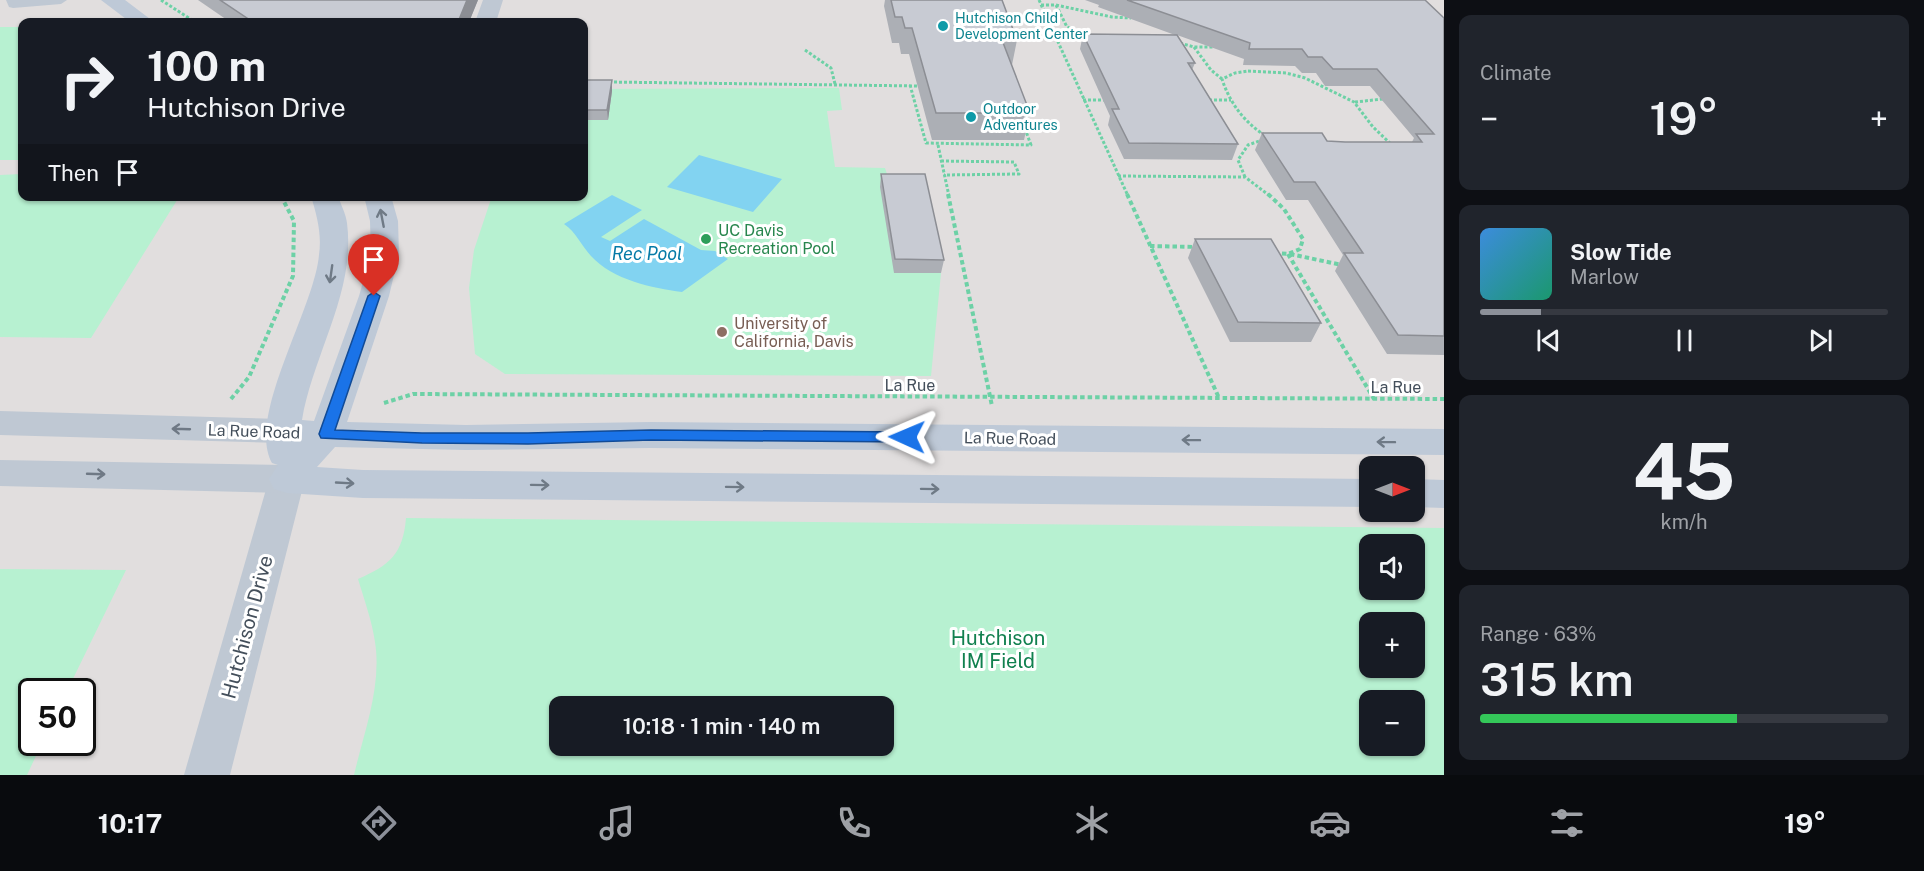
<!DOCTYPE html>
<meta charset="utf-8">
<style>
:root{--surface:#171b24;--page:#20242c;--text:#f1f3f6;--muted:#9ea1a6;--line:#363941;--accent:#8c9099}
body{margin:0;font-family:"Public Sans",sans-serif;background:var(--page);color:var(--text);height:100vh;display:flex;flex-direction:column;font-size:22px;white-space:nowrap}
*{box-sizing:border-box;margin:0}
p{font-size:20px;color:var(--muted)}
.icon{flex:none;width:33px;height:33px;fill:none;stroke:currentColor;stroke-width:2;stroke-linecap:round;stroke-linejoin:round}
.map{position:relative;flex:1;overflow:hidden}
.drawer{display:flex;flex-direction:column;gap:15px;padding:15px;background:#0d0f14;width:480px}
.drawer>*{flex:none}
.banner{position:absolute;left:18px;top:18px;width:570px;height:183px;border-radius:12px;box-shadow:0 2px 4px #0004;background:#171b24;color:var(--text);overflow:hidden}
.needle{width:39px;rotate:90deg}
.fabs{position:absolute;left:1359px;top:456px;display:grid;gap:12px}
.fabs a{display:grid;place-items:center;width:66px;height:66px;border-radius:12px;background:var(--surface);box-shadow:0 2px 4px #0004;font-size:30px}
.speed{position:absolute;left:18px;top:678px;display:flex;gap:12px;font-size:30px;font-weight:700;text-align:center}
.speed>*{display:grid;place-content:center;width:78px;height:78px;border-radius:50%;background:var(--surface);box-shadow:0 2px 4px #0004;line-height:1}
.speed .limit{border:3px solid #111;border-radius:9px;background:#fff;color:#111}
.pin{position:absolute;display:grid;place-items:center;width:51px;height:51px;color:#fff;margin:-62px -26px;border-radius:50% 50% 50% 0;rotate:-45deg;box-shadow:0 0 6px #0007}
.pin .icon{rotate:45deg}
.me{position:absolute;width:66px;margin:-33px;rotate:271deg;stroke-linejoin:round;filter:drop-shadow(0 0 4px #0008)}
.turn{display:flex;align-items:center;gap:21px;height:126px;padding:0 30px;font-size:27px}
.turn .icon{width:78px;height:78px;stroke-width:2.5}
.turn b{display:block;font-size:42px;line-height:51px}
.then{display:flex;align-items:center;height:57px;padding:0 30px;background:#0003;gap:12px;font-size:22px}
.big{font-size:45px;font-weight:600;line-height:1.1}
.drawer .widget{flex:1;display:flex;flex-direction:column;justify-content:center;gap:9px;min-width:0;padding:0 21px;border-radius:12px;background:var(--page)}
.drawer .dial{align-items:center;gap:0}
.dial b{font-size:78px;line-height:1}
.song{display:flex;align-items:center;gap:18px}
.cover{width:72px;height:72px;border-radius:9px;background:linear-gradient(135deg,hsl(210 70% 55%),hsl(160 70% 35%))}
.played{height:6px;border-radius:3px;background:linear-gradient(90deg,var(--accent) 15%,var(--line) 15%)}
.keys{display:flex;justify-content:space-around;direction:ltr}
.heat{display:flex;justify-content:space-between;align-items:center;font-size:33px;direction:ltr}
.charge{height:9px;border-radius:4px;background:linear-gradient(90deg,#34c759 63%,var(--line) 0)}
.trip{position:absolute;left:549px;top:696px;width:345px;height:60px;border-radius:12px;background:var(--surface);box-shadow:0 2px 4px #0004;font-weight:600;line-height:60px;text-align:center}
.tab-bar{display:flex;height:96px;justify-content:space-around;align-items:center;background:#090b0e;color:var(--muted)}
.tab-bar .icon{width:42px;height:42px}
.tab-bar .selected{color:var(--accent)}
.tab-bar b{font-size:27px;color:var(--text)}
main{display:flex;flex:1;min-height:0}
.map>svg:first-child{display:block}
</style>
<main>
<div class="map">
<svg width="1444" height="775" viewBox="0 0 1444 775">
<rect width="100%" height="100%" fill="#f0edec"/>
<!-- education -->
<path fill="#e1dede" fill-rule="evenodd" d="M 0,0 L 1444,0 L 1444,775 L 0,775 ZM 22,22 L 584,22 L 584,196 L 22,196 ZM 1370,466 L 1414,466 L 1414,512 L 1370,512 ZM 1370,544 L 1414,544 L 1414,590 L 1370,590 ZM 1370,622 L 1414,622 L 1414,668 L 1370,668 ZM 32,692 L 82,692 L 82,742 L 32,742 ZM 1370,700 L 1414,700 L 1414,746 L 1370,746 ZM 560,706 L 884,706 L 884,746 L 560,746 Z"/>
<!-- green -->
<path fill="#b7f1d1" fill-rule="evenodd" d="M 0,27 L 22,27 L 22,160 L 0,160 Z
M 839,88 L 842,110 L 827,111 L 835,167 L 885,168 L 891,186 L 923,187 L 941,273 L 931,376 L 505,374 L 475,354 L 469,288 L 474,250 L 492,196 L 584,196 L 584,89 Z
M 22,174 L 22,196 L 179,197 L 91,338 L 0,337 L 0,175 Z
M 406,518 L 1444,528 L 1444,775 L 354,775 C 364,732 382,686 375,642 C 372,621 364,599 358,579 C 390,565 403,554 406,518 ZM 1414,544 L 1414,590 L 1370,590 L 1370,544 ZM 1414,622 L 1414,668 L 1370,668 L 1370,622 ZM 1414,700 L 1414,746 L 1370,746 L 1370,700 ZM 884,706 L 884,746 L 560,746 L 560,706 Z
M 0,569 L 126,570 L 67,691 L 32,692 L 32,742 L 42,743 L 27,775 L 0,775 Z"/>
<!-- water -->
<path fill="#82d3f1" d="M 699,155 L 782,179 L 753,212 L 667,187 Z
M 612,195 L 642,210 L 601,237 L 610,241 L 644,219 L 701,250 L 715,251 L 728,259 L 682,292 C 652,288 613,280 591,256 C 581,245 576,232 564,224 Z"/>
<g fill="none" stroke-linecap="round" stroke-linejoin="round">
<!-- path-far1 -->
<path stroke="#6dd1a6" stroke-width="3" stroke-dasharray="3 2" stroke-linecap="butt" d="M 161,0 L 195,22
M 1039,0 L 1128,196
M 1041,5 L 1056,5 L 1067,27 L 1088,35
M 1056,5 L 1112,17 L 1131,18
M 1180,43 L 1194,47 L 1214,47
M 1194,47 L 1211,70 L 1222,79
M 805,50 L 831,68 L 835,84
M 1248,71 L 1286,73 L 1305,78 L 1354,102 L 1373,127 L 1393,146 L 1390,151 C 1359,161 1330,152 1299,145 C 1286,142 1274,140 1263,134 C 1243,121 1229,101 1222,79 L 1235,73 Z
M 609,82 L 920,86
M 910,85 L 926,143 L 1031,145 L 1024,126
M 1083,100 L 1105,100
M 1209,100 L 1231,100
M 1355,102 L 1383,99
M 938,145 L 949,196
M 941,161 L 1014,162 L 1019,174 L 944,175
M 1118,176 L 1245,177 L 1270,196
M 1245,177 L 1238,160 L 1248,145 L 1262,140"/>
<!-- path -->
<path stroke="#6dd1a6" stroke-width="4" stroke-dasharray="4.5 3" stroke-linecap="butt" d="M 948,194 L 992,406
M 1127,194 L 1219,398
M 1268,194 L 1284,209 L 1303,239 L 1300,249 L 1288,254 L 1277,253
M 1150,246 L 1198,247
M 1288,254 L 1374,399
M 1290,254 L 1342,265
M 231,399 L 249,377 L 293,276 L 294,221 L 281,196
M 384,403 L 413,394 L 1444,399"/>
<!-- service -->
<path fill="#bfc8d3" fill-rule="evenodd" d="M 6,0 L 67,0 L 61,4 L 13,8 L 9,7 Z"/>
<!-- minor -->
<path fill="#bfc8d3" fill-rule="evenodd" d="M 483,0 L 503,0 L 496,22 L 475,22 Z
M 287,465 L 300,469 L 305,479 L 230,775 L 184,775 L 269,479 L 274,469 Z"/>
<!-- tertiary -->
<path fill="#bfc8d3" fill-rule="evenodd" d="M 0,411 L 282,419 L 294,422 L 299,431 L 294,440 L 282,443 L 0,435 Z
M 0,460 L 287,465 L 300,469 L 305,479 L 300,489 L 287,493 L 0,486 Z"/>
<!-- secondary -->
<path fill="#bec9d7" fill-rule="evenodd" d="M 101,0 L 125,0 L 154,22 L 130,22 Z
M 311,196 L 338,196 C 341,205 346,214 347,223 C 356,292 313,354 302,420 L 314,421 L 359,296 L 371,254 L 370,221 L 364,196 L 391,196 L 398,221 L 399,254 L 389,296 L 347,422 L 466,425 L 651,422 L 1444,429 L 1444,455 L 651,448 L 466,450 L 335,447 L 317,467 L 363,470 L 1370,479 L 1370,507 L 363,498 L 287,493 L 274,489 L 269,479 L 278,465 L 272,463 C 246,417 314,310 319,255 C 322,234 317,216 311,196 Z
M 1414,479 L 1444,480 L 1444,508 L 1414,507 Z"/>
</g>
<!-- wall -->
<path fill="#acafb5" d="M 198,0 L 478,0 L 469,22 L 230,22 Z
M 885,0 L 1002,0 L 1017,40 L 1012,65 L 1011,65 L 1030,113 L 1024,140 L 932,140 L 909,54 L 901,54 L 899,43 L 892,43 L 884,6 Z
M 1085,0 L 1425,0 L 1444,18 L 1444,355 L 1387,354 L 1335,271 L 1343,255 L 1308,200 L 1286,200 L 1255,150 L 1262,133 L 1327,141 L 1345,142 L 1412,142 L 1414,138 L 1370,86 L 1325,86 L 1316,73 L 1302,73 L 1295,66 L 1243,65 L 1244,59 L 1177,35 L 1195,63 L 1192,70 L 1238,144 L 1232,160 L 1124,159 L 1108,125 L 1110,116 L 1080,49 L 1083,34 L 1175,35 L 1098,7 L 1099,5 Z
M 584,80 L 612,91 L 608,120 L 584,120 Z
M 881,174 L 944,260 L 941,273 L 894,273 L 880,187 Z
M 1195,239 L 1321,323 L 1311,342 L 1230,342 L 1188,258 Z"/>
<!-- shaded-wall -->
<path fill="#8c8e94" d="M 467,0 L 478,0 L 469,22 L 458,22 Z
M 612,80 L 612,91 L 608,120 L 607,110 Z"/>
<!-- building -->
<path fill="#c8cbd3" stroke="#8c8e94" stroke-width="1.5" d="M 220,0 L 467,0 L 458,22 L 253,22 Z
M 891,0 L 1002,0 L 1017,40 L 1002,40 L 1030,113 L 936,113 L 912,28 L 905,28 L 902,17 L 895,17 Z
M 1127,0 L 1425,0 L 1444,18 L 1444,336 L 1398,335 L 1344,253 L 1363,253 L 1315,182 L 1294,182 L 1262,133 L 1322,133 L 1327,141 L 1345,142 L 1422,142 L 1416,134 L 1434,134 L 1377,69 L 1333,69 L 1322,57 L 1308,57 L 1302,49 L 1249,49 L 1250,43 Z
M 1083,34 L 1177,35 L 1195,63 L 1188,63 L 1238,144 L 1129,143 L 1112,109 L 1119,109 Z
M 584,80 L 612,80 L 607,110 L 584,110 Z
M 881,174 L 925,174 L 944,260 L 895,259 Z
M 1195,239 L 1271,239 L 1321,323 L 1238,322 Z"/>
<!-- one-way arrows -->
<defs><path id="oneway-shaft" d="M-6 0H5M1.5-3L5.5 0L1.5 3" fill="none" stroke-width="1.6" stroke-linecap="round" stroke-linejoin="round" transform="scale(1.5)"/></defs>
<g stroke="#6f7a86">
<use href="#oneway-shaft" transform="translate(382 218) rotate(-101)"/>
<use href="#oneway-shaft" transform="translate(331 274) rotate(98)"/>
<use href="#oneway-shaft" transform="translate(1191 440) rotate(-179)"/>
<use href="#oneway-shaft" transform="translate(1386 442) rotate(-179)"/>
<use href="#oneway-shaft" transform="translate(345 483) rotate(3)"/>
<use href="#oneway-shaft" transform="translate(540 485) rotate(1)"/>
<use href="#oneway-shaft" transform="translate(735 487) rotate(1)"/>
<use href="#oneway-shaft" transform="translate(930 489) rotate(1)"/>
</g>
<g stroke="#6f7985">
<use href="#oneway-shaft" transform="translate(181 429) rotate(-178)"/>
<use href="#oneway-shaft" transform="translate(96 474) rotate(2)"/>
</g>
<!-- route -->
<path fill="#1a73e8" stroke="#114b97" stroke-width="1.5" d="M 374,292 L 380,296 L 335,430 L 422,433 L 528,433 L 651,430 L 907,432 L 914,437 L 907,442 L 651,440 L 528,444 L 422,443 L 321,438 L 319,434 L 368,296 Z"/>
<!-- markers -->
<g fill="#0f9aa8" stroke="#fff" stroke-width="2">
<circle cx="943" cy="26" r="6"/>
<circle cx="971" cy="117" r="6"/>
</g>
<circle fill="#2e9e5b" stroke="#fff" stroke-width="2" cx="706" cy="239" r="6"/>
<circle fill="#8d6e63" stroke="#fff" stroke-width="2" cx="722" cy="332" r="6"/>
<g text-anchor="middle" stroke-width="6" stroke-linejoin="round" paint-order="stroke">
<!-- far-culture labels -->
<g font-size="14" fill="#0d838f" stroke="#fff" text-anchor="start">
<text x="955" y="23">Hutchison Child<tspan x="955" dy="16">Development Center</tspan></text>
<text x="983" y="114">Outdoor<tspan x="983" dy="16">Adventures</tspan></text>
</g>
<!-- leisure labels -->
<g font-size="16" fill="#27864d" stroke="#fff" text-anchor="start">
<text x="718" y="236">UC Davis<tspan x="718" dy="18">Recreation Pool</tspan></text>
</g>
<!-- education labels -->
<g font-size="16" fill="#785e54" stroke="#fff" text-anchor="start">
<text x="734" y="329">University of<tspan x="734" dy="18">California, Davis</tspan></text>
</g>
<!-- street labels -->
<g font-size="16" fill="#444f5b" stroke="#fff">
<text x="910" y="391">La Rue</text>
<text x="1396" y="393">La Rue</text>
<text transform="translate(254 431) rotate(2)" y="6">La Rue Road</text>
<text transform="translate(1010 438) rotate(1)" y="6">La Rue Road</text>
</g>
<!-- water labels -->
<g font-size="18" font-style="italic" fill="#057aa7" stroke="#fff">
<text x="647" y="260">Rec Pool</text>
</g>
<!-- near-street labels -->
<g font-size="20" fill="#444f5b" stroke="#fff">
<text transform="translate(247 627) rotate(-75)" y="7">Hutchison Drive</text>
</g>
<!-- near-park labels -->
<g font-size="20" fill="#11804f" stroke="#fff">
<text x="998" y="645">Hutchison<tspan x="998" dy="23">IM Field</tspan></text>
</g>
</g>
</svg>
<div class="fabs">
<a><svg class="needle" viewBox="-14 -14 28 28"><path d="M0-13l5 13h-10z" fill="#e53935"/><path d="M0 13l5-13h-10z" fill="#9ea1a6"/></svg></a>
<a><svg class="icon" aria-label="sound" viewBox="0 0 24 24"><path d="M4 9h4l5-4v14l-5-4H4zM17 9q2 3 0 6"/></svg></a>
<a>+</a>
<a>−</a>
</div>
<div class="speed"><div class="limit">50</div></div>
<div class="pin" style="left:374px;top:296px;background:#d93025"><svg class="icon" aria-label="arrive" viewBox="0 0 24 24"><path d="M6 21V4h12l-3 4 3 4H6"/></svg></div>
<svg class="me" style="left:907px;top:437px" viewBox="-20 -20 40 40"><path d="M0-17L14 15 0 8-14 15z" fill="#1a73e8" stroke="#fff" stroke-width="4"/></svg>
<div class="trip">10:18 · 1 min · 140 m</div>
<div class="banner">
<div class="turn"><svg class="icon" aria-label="right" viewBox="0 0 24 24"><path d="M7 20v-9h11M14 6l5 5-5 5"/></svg><div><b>100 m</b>Hutchison Drive</div></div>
<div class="then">Then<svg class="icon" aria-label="arrive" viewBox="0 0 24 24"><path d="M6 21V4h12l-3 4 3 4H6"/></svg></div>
</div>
</div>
<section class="drawer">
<div class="widget"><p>Climate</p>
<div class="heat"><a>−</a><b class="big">19°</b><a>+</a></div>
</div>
<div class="widget">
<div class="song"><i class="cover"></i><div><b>Slow Tide</b><p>Marlow</p></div></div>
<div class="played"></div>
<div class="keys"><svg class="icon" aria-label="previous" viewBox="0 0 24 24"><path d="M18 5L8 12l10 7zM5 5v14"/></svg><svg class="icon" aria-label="pause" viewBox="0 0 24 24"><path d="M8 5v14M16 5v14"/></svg><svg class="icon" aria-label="next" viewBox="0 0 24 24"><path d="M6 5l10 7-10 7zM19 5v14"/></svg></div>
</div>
<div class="widget dial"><b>45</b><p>km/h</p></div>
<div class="widget"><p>Range · 63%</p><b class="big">315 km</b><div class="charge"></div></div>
</section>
</main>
<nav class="tab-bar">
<b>10:17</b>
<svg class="icon selected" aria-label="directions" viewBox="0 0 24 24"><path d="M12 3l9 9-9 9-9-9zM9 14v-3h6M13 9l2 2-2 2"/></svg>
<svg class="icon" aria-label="music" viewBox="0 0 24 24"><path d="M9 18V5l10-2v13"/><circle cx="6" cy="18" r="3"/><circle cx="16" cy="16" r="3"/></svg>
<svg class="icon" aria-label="phone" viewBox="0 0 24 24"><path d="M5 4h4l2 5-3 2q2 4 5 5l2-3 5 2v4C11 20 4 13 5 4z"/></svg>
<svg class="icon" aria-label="climate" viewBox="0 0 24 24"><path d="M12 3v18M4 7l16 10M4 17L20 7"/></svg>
<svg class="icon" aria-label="car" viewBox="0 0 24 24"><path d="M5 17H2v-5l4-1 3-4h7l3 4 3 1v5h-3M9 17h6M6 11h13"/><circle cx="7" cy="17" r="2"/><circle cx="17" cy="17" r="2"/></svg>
<svg class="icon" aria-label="filters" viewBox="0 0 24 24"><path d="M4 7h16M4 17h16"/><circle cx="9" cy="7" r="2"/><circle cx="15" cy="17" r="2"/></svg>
<b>19°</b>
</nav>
